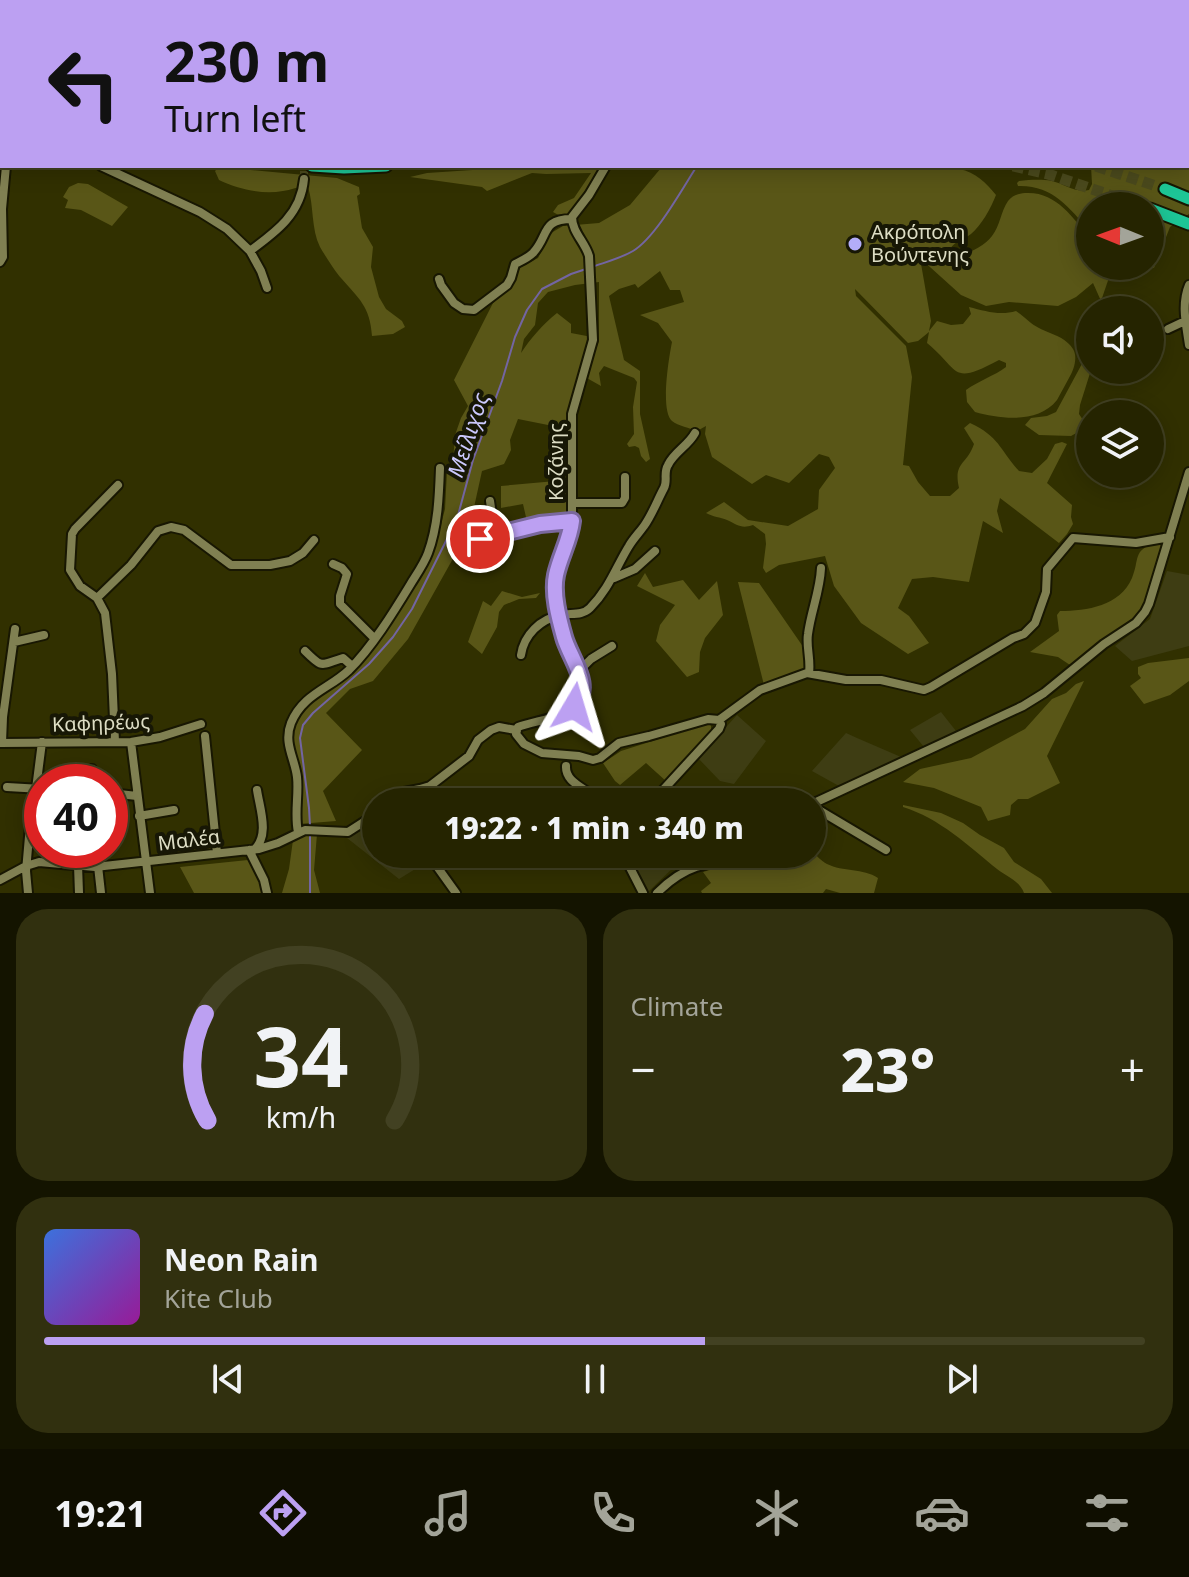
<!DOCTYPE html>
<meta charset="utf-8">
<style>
:root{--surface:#252400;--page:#31300f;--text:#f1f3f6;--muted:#a3a499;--line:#424122;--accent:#bca0f2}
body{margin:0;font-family:"Noto Sans",sans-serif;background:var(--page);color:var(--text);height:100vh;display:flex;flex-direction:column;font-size:30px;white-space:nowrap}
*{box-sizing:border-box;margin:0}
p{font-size:26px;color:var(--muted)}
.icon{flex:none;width:44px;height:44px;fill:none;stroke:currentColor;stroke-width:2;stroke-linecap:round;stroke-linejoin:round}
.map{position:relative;height:893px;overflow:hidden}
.panel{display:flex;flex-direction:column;gap:16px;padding:16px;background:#141400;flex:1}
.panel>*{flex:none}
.top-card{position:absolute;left:0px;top:0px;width:1190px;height:168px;box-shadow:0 4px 20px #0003,0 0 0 2px var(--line);background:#bca0f2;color:#111;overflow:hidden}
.needle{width:52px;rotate:271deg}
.fabs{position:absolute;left:1076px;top:192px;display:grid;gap:16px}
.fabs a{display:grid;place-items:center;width:88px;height:88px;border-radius:50%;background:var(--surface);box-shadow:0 4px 20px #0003,0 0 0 2px var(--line);font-size:40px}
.speed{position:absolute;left:24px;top:764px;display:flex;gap:16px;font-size:40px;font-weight:700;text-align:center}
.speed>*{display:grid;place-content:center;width:104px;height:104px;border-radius:50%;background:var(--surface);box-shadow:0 4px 20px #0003,0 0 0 2px var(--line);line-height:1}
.speed .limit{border:12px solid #d22;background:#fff;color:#111}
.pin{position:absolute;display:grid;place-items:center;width:68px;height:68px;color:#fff;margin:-34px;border:4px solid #fff;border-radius:50%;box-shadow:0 2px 8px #0007}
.me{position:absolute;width:88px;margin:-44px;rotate:7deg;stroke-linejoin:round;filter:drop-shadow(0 0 6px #0008)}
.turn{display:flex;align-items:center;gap:28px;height:168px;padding:0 32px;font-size:36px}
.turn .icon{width:104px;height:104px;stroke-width:2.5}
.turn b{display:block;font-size:56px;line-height:68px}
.big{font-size:60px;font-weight:800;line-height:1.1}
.panel .widget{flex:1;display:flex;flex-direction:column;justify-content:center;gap:12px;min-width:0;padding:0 28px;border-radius:32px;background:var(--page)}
.panel .dial{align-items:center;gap:0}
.dial svg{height:208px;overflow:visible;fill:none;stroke:var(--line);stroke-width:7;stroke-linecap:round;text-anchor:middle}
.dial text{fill:var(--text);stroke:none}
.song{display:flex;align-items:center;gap:24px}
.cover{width:96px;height:96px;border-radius:12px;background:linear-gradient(135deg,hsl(220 70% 55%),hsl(300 70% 35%))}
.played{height:8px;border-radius:4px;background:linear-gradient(90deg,var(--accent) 60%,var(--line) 60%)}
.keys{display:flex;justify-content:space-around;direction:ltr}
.heat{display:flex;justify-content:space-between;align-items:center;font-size:44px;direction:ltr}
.panel .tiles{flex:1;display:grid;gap:16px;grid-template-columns:1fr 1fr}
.widget:last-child{grid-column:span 2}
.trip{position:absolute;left:362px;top:788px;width:464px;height:80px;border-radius:40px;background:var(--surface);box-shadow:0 4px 20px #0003,0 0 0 2px var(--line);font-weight:800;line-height:80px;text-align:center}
.tab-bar{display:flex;height:128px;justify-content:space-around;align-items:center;background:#0f0e00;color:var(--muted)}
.tab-bar .icon{width:56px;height:56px}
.tab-bar .active{color:var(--accent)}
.tab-bar b{font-size:36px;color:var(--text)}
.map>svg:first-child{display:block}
</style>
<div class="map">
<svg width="1189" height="893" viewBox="0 0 1189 893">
<rect width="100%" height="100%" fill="#313000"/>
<!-- built -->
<path fill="#3e3d13" d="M 1167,571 L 1189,575 L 1189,646 L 1132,661 L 1115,646 L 1150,619 Z
M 941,712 L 956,731 L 924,747 L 910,730 Z
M 737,715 L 766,741 L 734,784 L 720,781 L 698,758 Z
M 846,733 L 857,738 L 901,757 L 839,786 L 812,771 Z
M 376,817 L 376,854 L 424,854 L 430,860 L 399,879 L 347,838 Z
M 627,854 L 685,854 L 678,863 L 647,893 Z"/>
<!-- green -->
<path fill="#595617" d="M 211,0 L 241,0 L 242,2 L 246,0 L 593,0 L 595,2 L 210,2 Z
M 781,0 L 1189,0 L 1188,5 L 1188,2 L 782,2 Z
M 1189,62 L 1189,214 L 1170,227 L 1154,268 L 1148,266 L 1150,266 L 1150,206 L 1090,206 L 1090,231 C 1068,207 1053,185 1018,186 L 1017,183 L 1019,181 C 1030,180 1040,179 1052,181 C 1065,184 1074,193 1089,190 L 1092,184 L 1091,166 L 1188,166 Z
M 531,166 L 604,166 L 589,190 L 569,216 L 562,217 L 553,212 L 558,205 L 574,198 L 591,173 L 546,174 L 532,173 L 487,191 L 482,187 L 410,177 L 427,173 Z
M 680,166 L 925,166 L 926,169 C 937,172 948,167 959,169 C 976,172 986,183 996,195 C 991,208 981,226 971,234 C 963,240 956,240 950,249 L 953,255 L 960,257 C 971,251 985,246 992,236 C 1000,226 1001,211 1008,201 C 1013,195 1018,194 1025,193 C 1056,191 1072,217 1090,238 L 1090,266 L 1113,266 L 1101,301 L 1093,283 L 1076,297 L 1058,306 L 1009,302 L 986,306 L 961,295 L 920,258 L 931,321 L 929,331 L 937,321 L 951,325 L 963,324 L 971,314 L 969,307 C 985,311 1000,316 1016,311 C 1022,315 1026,319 1031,323 C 1043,333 1064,334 1073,349 C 1078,357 1074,370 1069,378 C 1065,385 1061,393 1057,400 C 1038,424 1001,419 975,412 L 967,402 L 966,390 C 978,381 994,376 1006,367 L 1006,363 L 999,360 C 950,386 961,371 927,343 L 929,332 L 918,341 L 908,343 L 855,289 L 856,296 L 906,346 L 912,377 L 903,465 L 909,466 L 918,482 L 930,496 L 950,496 L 959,488 C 953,462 967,465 974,444 L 964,428 L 970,423 C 1000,437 999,449 1019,471 L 1032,473 L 1047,459 L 1055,444 L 1062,442 L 1067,444 L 1047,483 L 1072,505 L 1071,517 L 1073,524 L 1067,534 L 1059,543 L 1000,498 L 997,511 L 1003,533 L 983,521 L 969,582 L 933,577 L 912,579 L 898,608 L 909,616 L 929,643 L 908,654 L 861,623 L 834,586 L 825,556 L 779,565 L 766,573 L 763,568 L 766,544 L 765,534 L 753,525 C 741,529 738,525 727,520 C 720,517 713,517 706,513 L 724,502 L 748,520 L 788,526 L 818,509 L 819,490 L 835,468 L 829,457 L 819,454 L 789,483 L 766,475 L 752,484 L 712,457 L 705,434 L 706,426 L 697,431 C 690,428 678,426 672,421 C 660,411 669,357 672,342 L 658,323 L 640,315 L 684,302 L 680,290 L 670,290 L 660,271 L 638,288 L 635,284 L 619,289 L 609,296 L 624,360 L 640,371 L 640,414 L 650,459 L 646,462 L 641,456 L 639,448 L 635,446 L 629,447 L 627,444 L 634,434 L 633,407 L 637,382 L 634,378 L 604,366 L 599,373 L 601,386 L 585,377 L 599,341 L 599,282 L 575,285 L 548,292 L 538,303 L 535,325 L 524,339 L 521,353 C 531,338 542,325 557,313 L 571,324 L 571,333 L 592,337 L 592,344 L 572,400 L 568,429 L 518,419 L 510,440 L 511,450 L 504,464 L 482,471 L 469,530 L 408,639 L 373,681 L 350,689 L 326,713 L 362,750 L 323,791 L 336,821 L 299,824 L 291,741 L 293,726 L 309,704 L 350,673 L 398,610 L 428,565 L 434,552 L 445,509 L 447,471 L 453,462 L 455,435 L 461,418 L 468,406 L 454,380 L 493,303 L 505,292 L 521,267 L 538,258 L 551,233 L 563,226 L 599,223 L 630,205 L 661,168 Z
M 219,167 L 337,178 L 359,187 L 360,194 L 357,196 L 362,228 L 373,247 L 371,267 L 379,297 L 386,309 L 402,321 L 405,327 L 393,334 L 372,336 C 370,306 359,299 341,278 C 336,273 324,254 320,247 C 311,229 314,206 308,187 C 298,186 292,190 283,191 C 262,195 238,189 219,180 L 215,171 Z
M 78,183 L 88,184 L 128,207 L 112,226 L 81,210 L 65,208 L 68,200 L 63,197 L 69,187 Z
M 1090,359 L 1091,370 L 1080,405 L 1079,414 L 1083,420 L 1087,417 L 1080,431 L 1071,436 L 1039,435 L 1025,425 L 1031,418 L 1047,416 L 1056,412 L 1084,360 Z
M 567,480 L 569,517 L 528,526 L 523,504 L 501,508 L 501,486 Z
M 1155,543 L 1163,546 L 1147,599 L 1140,612 L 1078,662 L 1070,665 L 1058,657 L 1030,652 L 1059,631 L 1057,615 L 1060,611 C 1087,611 1120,606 1132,578 C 1140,559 1132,551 1155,543 Z
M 645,573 L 653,587 L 683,580 L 699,600 L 717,581 L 723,615 L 705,638 L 700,652 L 699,672 L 687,677 L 656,641 L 660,625 L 675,605 L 637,586 Z
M 738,582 L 759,583 L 806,651 L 808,671 L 764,685 Z
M 502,591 L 522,597 L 540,593 L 536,598 L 519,599 L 504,605 L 499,612 L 497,627 L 482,654 L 468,642 L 483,601 L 491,606 Z
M 1189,658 L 1189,681 L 1170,695 L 1144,704 L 1130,686 L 1141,678 L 1138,674 L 1138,667 L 1148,663 Z
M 1084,681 L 1047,756 L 1060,783 L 1028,799 L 1018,799 L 1011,805 L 1010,815 L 988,821 L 981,807 L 934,788 L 903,782 L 920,769 L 971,758 L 1025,729 L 1052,699 L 1066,693 L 1076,684 Z
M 709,723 L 711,726 L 711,733 L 667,782 L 646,763 L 620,785 L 615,781 L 603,763 L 621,751 Z
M 903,805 L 941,813 L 963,823 L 980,835 L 1004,848 L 1014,862 L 1041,879 L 1052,893 L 1024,893 C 1020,881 1007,877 997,869 C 969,846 939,818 903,807 Z
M 305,834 L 317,834 L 314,870 L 320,893 L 282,893 L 289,869 L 293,840 Z
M 812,853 C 817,855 821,861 827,864 C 843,872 863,868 878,878 L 874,893 L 840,893 L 826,889 L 823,893 L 702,893 L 701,891 L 711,883 L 703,872 L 726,865 L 745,854 Z
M 248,860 L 257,874 L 262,893 L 194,893 L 180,867 Z"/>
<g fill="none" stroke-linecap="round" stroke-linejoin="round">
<!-- stream -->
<path stroke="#7365a2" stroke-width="2" d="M 855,2 L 858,0
M 592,267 C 606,262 621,258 633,251 C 656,237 682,189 697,166
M 310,826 L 309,808 L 300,738 L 303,725 L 313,713 L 369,664 L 393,637 L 412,609 L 457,519 L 473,460 L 502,381 L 515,337 L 527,310 L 542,289 L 571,274 L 586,269
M 310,832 L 310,893"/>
<!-- minor-tunnel -->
<path stroke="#4b4a1d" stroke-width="8" stroke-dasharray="8 4" stroke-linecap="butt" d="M 304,179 L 304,166"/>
<!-- highway-tunnel -->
<path stroke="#4b4a1d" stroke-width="11" stroke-dasharray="11 5.5" stroke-linecap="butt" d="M 0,90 L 2,91
M 1013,166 L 1048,174 L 1142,206
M 1096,166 L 1165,189"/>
<defs>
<path id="minor" d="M 126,2 L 126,0
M 729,2 L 729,0
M 101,166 L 200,212 L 227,229 L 250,251 L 261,271 L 267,288
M 606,166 L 589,195 L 572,217 C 572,232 585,242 589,256 L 593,340 L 572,414 L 572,521 C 569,543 554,563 555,586 C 556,604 559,625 565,641 C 571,658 593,688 576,705 C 562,719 536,720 518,727 L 516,734 L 524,744 L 542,753 L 579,756 L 593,760 L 600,758 L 619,743 L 649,736 L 708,719 L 719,720 L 721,724 L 719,729 L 652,802
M 250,251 C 276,232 301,214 304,179
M 0,262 L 3,257 L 2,209 L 6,166
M 439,279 L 441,285 L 454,303 L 463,309 L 474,310 L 507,285 L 511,278 L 515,264 C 521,261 528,258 533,253 C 549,236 541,219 572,219
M 1189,285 C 1181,304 1186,324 1189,345
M 1168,329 L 1185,321
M 490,501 L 495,535
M 572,503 L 622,503 L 625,498 L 625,477
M 333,564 L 342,568 L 347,574 L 340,596 L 340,604 L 374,638
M 475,565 C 474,554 472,548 480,539 L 546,523 L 572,521
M 614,578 L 635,569 L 655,551
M 97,598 L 131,565 L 158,531 L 171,527 L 184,530 L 231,565 L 270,565 L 290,561 L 303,553 L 314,540
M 14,642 L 44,635
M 305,651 C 323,669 320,665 343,658 L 352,666
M 521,655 C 524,635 540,619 561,615 C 571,613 582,616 590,608 C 609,589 616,567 629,546 C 633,539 639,533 644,526 C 652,515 657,501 664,488 C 668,481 663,473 668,465 C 674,452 688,446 695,433
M 579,671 L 591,659 L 612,646
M 809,673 C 811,659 806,647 808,634 C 811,611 820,591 821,568
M 719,720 L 760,690 L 807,673 L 846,680 L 881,680 L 924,690 L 931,687 L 1013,638 L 1024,634 L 1035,623 L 1046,592 L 1047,569 L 1073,538 L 1136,543 L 1170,537
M 205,736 L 217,853
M 2,742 L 3,717 L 15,629
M 115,742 L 112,674 L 105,613 L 97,598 L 80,586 L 70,570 L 72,534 L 75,529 L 118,485
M 131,742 L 150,893
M 0,743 L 131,742 L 160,737 L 201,724
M 566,766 C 565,784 588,788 599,802
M 91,782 L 92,769
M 7,787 L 42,789
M 36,789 L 42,742
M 110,793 L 137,796
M 391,802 L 404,792 L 420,789 L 430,786 L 469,756 L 478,740 L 491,730 L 499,727 L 516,730
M 812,804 L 1023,706 L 1044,693 L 1104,644 L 1136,623 L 1145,612 L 1149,604 L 1189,472
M 812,806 L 886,850
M 139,816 L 174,810
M 298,832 C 294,814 299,795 297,777 C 295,759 283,743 291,723 C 303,694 329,689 349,670 C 372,647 393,613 410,585 C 416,575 424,564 428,553 C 438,526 439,496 440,468
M 249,850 L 264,880 L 267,893
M 254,850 C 270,835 260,810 257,790
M 428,854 L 456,893
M 623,854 L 643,893
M 78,865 L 79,893
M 84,866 L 86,850
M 98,866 L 101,893
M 0,880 L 26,866 L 39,862 L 95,867 L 259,849 L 278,843 L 305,830 L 348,832 L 376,814
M 28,893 L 26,871 L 30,825
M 657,893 C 668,882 681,872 696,867 C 710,863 722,861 735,854"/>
<path id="highway" d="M 0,59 L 2,60
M 312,166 L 344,168 L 386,166
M 1165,189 L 1189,199
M 1150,209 L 1189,224"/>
</defs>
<!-- minor casing -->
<use href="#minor" stroke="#181702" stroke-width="12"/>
<!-- highway casing -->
<use href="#highway" stroke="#181702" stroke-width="15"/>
<!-- minor -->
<use href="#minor" stroke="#808052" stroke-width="8"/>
<!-- highway -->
<use href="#highway" stroke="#1dc696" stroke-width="11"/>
</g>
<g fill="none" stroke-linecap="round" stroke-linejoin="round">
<defs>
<path id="route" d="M 480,539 L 540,524 L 572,521 C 570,540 560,556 556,575 C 552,594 559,619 564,637 C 570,659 594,685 574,707"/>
</defs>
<!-- route casing -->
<use href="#route" stroke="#7a689d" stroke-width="20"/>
<!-- route -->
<use href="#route" stroke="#bca0f2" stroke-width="14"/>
</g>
<!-- markers -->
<circle fill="#b3adf9" stroke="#171705" stroke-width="3" cx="855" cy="244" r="8"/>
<g text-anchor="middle" stroke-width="8" stroke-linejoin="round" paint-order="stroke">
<!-- poi labels -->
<g font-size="20" fill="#ddddc4" stroke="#171705" text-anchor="start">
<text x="871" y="239">Ακρόπολη<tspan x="871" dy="23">Βούντενης</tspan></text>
</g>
<!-- street labels -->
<g font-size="20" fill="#ddddc4" stroke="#171705">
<text transform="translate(556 462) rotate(-90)" y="7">Κοζάνης</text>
<text transform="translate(101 723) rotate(-2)" y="7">Καφηρέως</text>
<text transform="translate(189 840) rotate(-7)" y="7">Μαλέα</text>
</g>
<!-- water labels -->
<g font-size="22" font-style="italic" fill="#ccc9fe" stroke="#171705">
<text transform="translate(468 435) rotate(-72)" y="8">Μείλιχος</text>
</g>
</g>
</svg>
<div class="fabs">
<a><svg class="needle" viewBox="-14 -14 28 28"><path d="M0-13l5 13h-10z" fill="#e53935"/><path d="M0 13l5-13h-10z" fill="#a3a499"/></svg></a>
<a><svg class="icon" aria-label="sound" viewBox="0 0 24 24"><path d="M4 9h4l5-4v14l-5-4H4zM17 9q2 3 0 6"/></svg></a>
<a><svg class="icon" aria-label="layers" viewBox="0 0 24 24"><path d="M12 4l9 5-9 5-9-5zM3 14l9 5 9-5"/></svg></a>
</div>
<div class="speed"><div class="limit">40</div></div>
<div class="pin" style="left:480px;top:539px;background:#d93025"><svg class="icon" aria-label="arrive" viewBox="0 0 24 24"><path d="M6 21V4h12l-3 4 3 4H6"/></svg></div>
<svg class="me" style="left:574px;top:707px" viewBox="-20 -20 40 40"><path d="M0-17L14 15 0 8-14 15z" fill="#bca0f2" stroke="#fff" stroke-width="4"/></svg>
<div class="trip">19:22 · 1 min · 340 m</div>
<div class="top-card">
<div class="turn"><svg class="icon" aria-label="left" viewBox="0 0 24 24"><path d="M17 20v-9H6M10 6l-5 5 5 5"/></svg><div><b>230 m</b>Turn left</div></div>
</div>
</div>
<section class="panel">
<div class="tiles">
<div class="widget dial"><svg viewBox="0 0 100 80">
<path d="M14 69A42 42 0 1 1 86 69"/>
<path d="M14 69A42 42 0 0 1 13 28" stroke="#bca0f2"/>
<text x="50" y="56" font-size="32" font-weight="700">34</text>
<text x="50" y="72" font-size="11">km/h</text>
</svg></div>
<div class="widget"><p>Climate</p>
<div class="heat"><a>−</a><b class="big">23°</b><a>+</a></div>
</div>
<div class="widget">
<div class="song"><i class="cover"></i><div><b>Neon Rain</b><p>Kite Club</p></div></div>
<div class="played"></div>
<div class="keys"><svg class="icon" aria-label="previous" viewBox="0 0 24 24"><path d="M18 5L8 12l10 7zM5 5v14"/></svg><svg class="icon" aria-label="pause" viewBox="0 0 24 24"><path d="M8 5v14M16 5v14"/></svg><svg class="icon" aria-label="next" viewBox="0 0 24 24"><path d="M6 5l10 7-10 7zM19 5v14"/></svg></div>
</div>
</div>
</section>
<nav class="tab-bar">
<b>19:21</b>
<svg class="icon active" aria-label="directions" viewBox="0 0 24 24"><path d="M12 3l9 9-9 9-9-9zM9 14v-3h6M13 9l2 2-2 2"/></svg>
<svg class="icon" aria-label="music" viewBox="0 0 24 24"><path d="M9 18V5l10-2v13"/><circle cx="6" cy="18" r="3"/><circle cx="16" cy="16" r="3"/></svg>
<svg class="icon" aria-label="phone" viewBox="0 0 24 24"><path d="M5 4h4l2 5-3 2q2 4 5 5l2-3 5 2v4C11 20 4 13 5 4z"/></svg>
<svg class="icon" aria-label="climate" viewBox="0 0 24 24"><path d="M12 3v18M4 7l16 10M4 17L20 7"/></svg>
<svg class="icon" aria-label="car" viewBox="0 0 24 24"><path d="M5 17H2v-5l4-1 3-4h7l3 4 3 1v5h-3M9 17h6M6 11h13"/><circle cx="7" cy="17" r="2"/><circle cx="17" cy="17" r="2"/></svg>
<svg class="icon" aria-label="filters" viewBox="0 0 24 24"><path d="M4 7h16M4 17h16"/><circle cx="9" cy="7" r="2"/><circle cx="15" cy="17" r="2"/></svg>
</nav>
